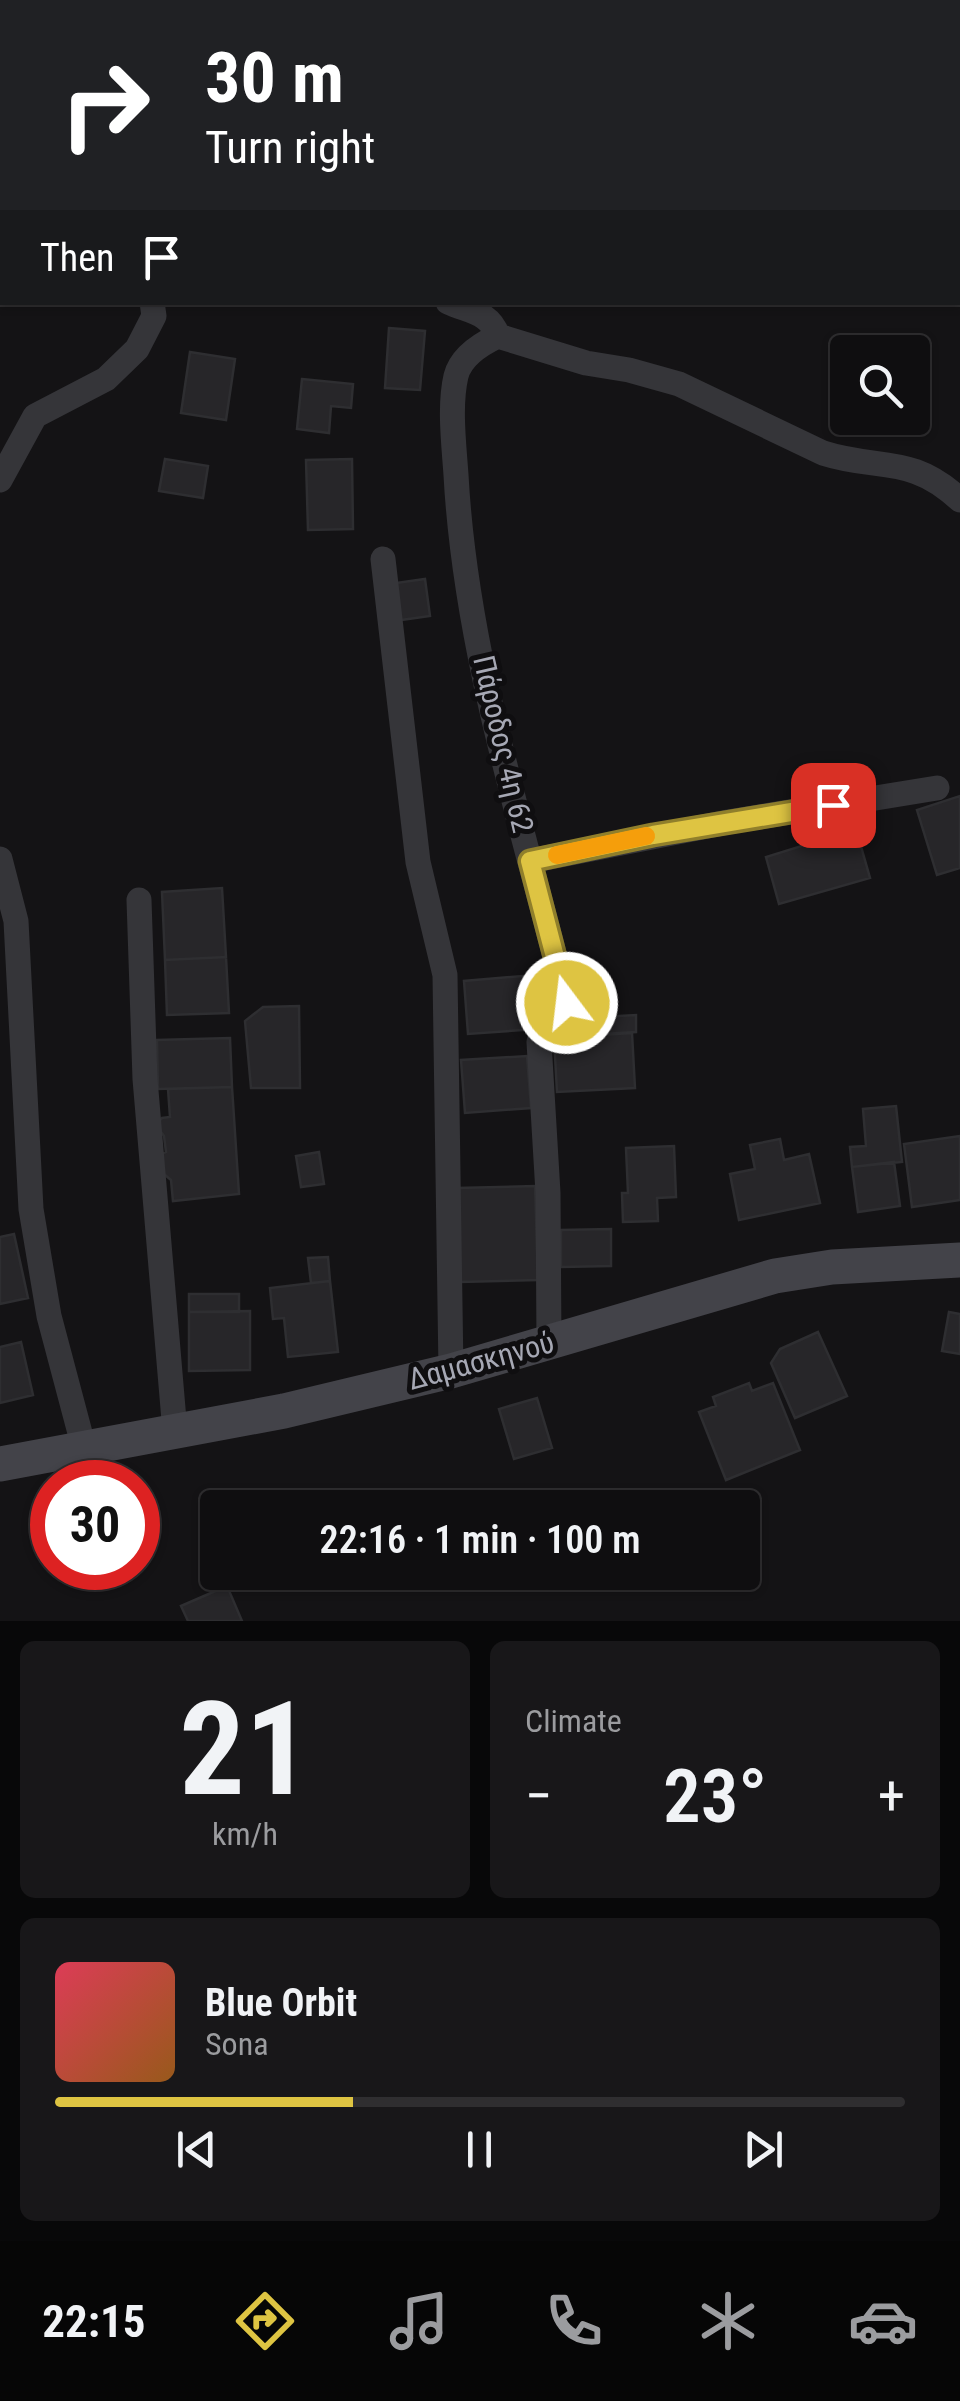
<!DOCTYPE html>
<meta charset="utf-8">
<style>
:root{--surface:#0f0e10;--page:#181719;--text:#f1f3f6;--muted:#9b9c9f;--line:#2f2e30;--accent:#dec442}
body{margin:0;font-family:"Roboto Condensed",sans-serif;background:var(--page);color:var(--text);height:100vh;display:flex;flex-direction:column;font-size:38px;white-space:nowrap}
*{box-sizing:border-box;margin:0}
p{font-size:32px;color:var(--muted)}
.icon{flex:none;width:55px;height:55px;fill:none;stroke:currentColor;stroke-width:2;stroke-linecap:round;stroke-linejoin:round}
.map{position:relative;height:1621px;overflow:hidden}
.details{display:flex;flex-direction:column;gap:20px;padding:20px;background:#080809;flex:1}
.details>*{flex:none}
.hud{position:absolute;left:0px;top:0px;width:960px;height:305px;box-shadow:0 2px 8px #0004,0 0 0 2px var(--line);background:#202124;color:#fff;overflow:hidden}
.tools{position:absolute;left:830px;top:335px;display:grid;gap:20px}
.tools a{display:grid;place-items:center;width:100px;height:100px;border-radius:10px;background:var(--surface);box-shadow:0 2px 8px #0004,0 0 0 2px var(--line);font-size:50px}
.speed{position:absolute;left:30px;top:1460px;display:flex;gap:20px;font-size:50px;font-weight:700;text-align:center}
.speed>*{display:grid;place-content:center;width:130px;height:130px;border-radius:50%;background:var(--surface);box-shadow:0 2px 8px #0004,0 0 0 2px var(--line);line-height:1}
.speed .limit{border:15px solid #d22;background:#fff;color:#111}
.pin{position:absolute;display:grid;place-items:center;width:85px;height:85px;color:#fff;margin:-42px;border-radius:20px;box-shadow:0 5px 15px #0006}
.me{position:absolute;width:110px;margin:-55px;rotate:345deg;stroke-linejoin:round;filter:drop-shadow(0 0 8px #0008)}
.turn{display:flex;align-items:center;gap:35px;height:210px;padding:0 40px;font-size:45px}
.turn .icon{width:130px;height:130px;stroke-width:2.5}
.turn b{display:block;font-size:70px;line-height:85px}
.then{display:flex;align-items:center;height:95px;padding:0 40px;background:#0003;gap:20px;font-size:38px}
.big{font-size:75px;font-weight:600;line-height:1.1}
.details .widget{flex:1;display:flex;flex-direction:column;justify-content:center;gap:15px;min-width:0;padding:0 35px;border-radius:15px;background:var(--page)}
.details .dial{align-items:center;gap:0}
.dial b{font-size:130px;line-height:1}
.song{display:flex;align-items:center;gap:30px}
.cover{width:120px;height:120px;border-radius:15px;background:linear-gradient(135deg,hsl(350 70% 55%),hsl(30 70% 35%))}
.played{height:10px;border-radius:5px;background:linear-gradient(90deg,var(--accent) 35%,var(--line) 35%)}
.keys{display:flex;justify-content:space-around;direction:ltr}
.heat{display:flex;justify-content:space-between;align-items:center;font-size:55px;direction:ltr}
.details .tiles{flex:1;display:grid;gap:20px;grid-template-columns:1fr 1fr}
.widget:last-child{grid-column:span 2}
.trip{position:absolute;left:200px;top:1490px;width:560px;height:100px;border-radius:10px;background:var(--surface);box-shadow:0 2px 8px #0004,0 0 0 2px var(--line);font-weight:600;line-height:100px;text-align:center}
.tabs{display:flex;height:160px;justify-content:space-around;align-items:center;background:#060606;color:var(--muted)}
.tabs .icon{width:70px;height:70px}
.tabs .selected{color:var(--accent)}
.tabs b{font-size:45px;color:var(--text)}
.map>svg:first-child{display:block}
</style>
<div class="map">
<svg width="960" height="1621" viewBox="0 0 960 1621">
<rect width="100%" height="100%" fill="#141315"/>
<!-- building -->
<path fill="#272629" stroke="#2e2e31" stroke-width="2.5" d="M 389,328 L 425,331 L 420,390 L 385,388 Z
M 190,352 L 235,359 L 226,420 L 181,413 Z
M 302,379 L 353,384 L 351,408 L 331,406 L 329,433 L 297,429 Z
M 165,459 L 208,466 L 203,498 L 159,491 Z
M 352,459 L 353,529 L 308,530 L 306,460 Z
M 425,579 L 430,616 L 401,620 L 396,583 Z
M 960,796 L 960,868 L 937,875 L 917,810 Z
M 856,829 L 870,878 L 779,904 L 766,857 Z
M 222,888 L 226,957 L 165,960 L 162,892 Z
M 226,957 L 229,1013 L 167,1015 L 165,960 Z
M 534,975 L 537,1029 L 468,1034 L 464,981 Z
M 299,1006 L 300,1088 L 251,1088 L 245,1021 L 263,1007 Z
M 636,1015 L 636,1032 L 583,1035 L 582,1018 Z
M 632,1033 L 635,1088 L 557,1092 L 554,1038 Z
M 230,1038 L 232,1087 L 158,1089 L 157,1040 Z
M 527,1056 L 531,1108 L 465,1113 L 461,1060 Z
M 232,1087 L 239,1194 L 173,1201 L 171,1180 L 159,1170 L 159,1155 L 166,1152 L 164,1136 L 156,1125 L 162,1118 L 170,1117 L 168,1089 Z
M 896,1106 L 902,1162 L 852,1167 L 850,1147 L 866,1146 L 863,1109 Z
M 960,1136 L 960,1200 L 912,1207 L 904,1144 Z
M 780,1139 L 784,1160 L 809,1154 L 820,1203 L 739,1220 L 730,1174 L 755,1169 L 750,1145 Z
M 674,1146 L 676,1197 L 657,1198 L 658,1221 L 623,1222 L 622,1193 L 628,1193 L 626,1148 Z
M 319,1152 L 324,1184 L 301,1187 L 296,1156 Z
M 894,1162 L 900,1206 L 858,1212 L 852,1167 Z
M 535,1186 L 538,1280 L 460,1282 L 457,1188 Z
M 611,1229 L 611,1266 L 561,1267 L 561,1230 Z
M 14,1234 L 28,1298 L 0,1304 L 0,1237 Z
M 328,1257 L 330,1281 L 311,1283 L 308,1258 Z
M 330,1281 L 338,1352 L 288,1357 L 284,1318 L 273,1319 L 270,1288 Z
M 189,1294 L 239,1294 L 239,1312 L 189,1312 Z
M 250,1311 L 250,1370 L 189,1371 L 189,1312 Z
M 949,1312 L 960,1314 L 960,1354 L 942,1351 Z
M 818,1332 L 847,1396 L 795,1418 L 771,1363 L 780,1349 Z
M 21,1342 L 33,1395 L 0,1403 L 0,1347 Z
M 749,1383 L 752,1391 L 773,1383 L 800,1450 L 726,1480 L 699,1412 L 716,1406 L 713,1397 Z
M 537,1398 L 552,1448 L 514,1459 L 499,1409 Z
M 227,1586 L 242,1621 L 188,1621 L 181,1606 Z"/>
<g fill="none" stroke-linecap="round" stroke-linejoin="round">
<!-- street -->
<path stroke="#353539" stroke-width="25" d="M 276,0 L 276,2
M 606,2 L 610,0
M 448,302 C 469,312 489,311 498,336
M 0,480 L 35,416 L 106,379 L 137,349 L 154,316 L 152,302
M 383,559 L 418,862 L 445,975 L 451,1371
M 0,859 L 16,921 L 31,1209 L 49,1316 L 84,1448
M 530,861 L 728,822 L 937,788
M 139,900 L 145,1079 L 175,1432
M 549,1344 L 548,1193 L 539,1042 L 570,1016 C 527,839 466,659 456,475 C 454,445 449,406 456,376 C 461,356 481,344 498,336 L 586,363 L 629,370 L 679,384 L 823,453 C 879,471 911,454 960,500"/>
<!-- secondary -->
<path stroke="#434349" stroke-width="35" d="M 0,1464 L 284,1411 L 451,1371 L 775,1276 L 832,1267 L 960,1260"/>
</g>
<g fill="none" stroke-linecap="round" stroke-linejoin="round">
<defs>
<path id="route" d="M 567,1003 L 530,861 L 653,835 L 833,805"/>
</defs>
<!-- route casing -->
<use href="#route" stroke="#907f2b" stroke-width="25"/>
<!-- route -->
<use href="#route" stroke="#dec442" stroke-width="18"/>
<!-- slow -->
<path stroke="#f59e0b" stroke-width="18" d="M 557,855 L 646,836"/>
</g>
<g text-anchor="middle" stroke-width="10" stroke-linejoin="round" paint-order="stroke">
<!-- street labels -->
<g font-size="30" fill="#a6a8b4" stroke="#0f0e10">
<text transform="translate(503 744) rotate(77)" y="10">Πάροδος 4η 62</text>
<text transform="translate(481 1361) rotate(-15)" y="10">Δαμασκηνού</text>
</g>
</g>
</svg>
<div class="tools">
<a><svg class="icon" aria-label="search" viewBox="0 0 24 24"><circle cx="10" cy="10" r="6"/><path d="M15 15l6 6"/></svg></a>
</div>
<div class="speed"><div class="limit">30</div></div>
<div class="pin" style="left:833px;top:805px;background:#d93025"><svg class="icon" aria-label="arrive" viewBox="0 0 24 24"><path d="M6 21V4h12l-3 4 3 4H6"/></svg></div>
<svg class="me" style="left:567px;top:1003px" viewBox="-20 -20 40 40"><circle r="17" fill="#dec442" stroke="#fff" stroke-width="3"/><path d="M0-11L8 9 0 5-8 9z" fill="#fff"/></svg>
<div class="trip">22:16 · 1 min · 100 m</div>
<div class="hud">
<div class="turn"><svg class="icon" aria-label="right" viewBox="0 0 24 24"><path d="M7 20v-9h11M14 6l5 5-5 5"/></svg><div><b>30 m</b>Turn right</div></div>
<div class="then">Then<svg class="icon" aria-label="arrive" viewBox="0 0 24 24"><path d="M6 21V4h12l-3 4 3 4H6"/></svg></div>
</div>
</div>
<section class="details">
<div class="tiles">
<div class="widget dial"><b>21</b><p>km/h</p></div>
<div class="widget"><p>Climate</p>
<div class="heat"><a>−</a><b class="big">23°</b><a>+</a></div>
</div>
<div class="widget">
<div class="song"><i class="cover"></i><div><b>Blue Orbit</b><p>Sona</p></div></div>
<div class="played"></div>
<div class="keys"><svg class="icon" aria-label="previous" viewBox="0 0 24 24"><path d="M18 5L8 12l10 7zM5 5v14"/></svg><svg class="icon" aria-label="pause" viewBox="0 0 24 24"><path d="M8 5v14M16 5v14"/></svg><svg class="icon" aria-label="next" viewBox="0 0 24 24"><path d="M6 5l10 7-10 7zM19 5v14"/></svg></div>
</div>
</div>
</section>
<nav class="tabs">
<b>22:15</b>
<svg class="icon selected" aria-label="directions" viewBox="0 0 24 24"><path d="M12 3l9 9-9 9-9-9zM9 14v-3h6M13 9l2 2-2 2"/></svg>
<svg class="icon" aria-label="music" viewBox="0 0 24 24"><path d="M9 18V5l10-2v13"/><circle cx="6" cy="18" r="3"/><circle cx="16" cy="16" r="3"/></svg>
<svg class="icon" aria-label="phone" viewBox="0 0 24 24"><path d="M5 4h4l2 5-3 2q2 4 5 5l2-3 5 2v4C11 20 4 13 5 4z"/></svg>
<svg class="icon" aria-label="climate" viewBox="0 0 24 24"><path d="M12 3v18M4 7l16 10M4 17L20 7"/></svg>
<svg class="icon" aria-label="car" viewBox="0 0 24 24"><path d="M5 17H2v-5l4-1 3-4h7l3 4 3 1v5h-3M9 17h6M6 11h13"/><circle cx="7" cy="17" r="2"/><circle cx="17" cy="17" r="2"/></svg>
</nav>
